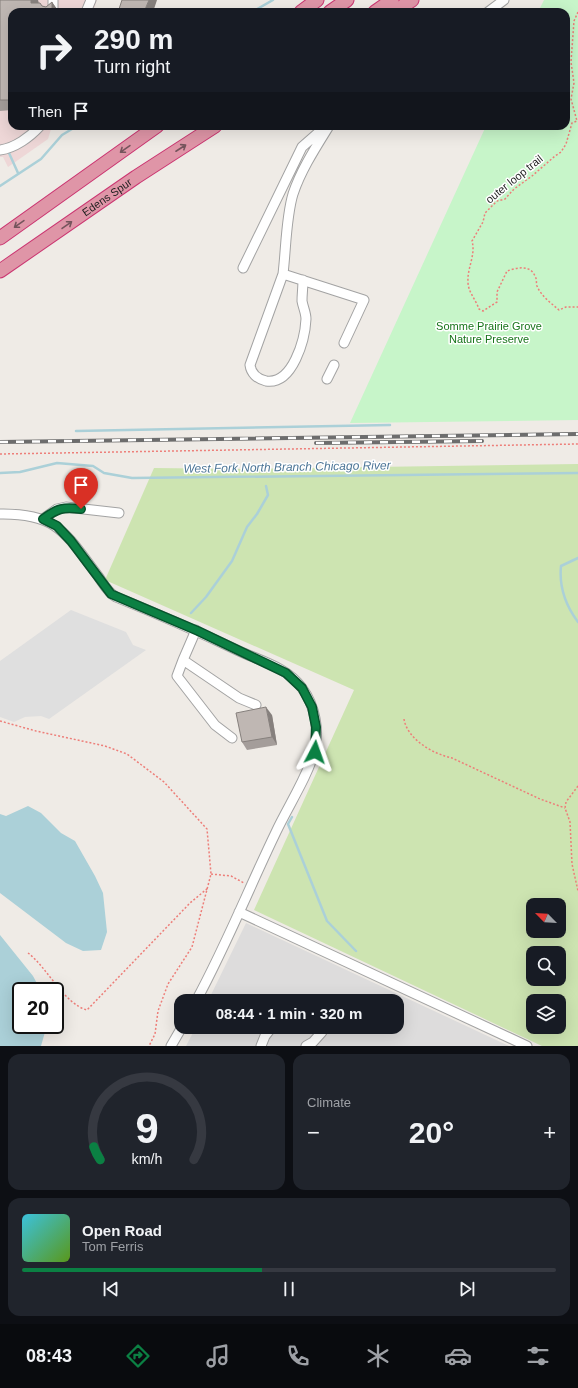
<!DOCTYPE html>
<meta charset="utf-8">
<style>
:root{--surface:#171b24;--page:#20242c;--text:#f1f3f6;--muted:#9ea1a6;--line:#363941;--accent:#0b8043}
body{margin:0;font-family:Helvetica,sans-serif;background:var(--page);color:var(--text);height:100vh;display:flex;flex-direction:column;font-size:15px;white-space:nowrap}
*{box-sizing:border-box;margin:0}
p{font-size:13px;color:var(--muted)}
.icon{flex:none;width:22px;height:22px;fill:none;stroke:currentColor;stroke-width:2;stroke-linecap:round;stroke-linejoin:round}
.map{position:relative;height:1046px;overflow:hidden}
.panel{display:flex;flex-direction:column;gap:8px;padding:8px;background:#0d0f14;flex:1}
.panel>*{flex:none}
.guide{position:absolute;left:8px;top:8px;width:562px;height:122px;border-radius:12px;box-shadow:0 4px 16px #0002;background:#171b24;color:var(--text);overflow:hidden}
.needle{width:26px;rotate:294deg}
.buttons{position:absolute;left:526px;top:898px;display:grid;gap:8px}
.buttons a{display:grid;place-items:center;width:40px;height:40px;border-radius:8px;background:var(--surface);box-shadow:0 4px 16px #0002;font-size:20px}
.speed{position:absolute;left:12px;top:982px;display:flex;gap:8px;font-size:20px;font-weight:700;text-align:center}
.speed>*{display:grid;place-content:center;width:52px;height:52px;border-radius:50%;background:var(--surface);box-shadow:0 4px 16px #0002;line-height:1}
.speed .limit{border:2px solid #111;border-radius:6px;background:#fff;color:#111}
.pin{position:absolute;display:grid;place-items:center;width:34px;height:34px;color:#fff;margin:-41px -17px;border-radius:50% 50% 50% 0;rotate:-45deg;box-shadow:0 0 4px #0007}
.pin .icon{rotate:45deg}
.me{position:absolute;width:44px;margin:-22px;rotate:4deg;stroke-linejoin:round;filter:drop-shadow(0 0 3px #0008)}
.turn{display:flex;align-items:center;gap:14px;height:84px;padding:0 20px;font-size:18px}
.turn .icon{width:52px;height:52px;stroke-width:2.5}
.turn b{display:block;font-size:28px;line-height:34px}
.then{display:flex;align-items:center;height:38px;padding:0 20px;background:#0003;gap:8px;font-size:15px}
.big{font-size:30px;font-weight:800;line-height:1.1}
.panel .widget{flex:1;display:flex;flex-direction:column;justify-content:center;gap:6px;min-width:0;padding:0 14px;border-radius:12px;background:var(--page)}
.panel .dial{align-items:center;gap:0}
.dial svg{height:104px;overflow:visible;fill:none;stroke:var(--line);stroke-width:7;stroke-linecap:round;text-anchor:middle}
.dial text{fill:var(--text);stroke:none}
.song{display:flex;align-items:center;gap:12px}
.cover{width:48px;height:48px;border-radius:6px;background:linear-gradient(135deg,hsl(190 70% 55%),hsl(90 70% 35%))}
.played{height:4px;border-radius:2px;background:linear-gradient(90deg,var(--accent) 45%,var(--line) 45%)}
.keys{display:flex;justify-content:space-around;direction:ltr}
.heat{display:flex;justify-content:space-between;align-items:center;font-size:22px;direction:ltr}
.panel .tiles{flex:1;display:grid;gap:8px;grid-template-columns:1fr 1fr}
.widget:last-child{grid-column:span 2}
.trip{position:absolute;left:174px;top:994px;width:230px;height:40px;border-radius:12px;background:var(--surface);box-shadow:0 4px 16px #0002;font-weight:800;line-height:40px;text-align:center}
.tab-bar{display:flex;height:64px;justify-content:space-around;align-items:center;background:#090b0e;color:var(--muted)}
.tab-bar .icon{width:28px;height:28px}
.tab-bar .active{color:var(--accent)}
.tab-bar b{font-size:18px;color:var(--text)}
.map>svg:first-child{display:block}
</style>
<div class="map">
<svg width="578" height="1046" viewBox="0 0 578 1046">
<rect width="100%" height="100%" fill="#efebe6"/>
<!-- residential -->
<path fill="#dddcdc" d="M 246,923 L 509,1046 L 186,1046 L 196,1027 L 397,1027 L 397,1001 L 208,1001 Z"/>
<!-- commercial -->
<path fill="#eed7d7" d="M 0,0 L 97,0 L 93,12 L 12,12 L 12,126 L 52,126 L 48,139 L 8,167 L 3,157 L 0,157 Z"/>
<!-- grass -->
<path fill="#cde4b1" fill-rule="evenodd" d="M 578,464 L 578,1046 L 542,1046 L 254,910 L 354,690 L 105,580 L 154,468 L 243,469 ZM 533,905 L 559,905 L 559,931 L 533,931 ZM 533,953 L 559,953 L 559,979 L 533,979 ZM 533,1001 L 559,1001 L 559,1027 L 533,1027 Z"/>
<!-- park -->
<path fill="#c7f5c9" d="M 544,0 L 578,0 L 578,420 L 350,423 L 486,126 L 566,126 L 566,12 L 538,12 Z"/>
<!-- parking -->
<path fill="#dfdfdf" d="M 71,610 L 126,632 L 133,645 L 146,650 L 49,719 L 41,716 L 25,717 L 14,722 L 0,717 L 0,661 Z"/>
<!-- water -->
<path fill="#abd0d8" d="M 28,806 L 41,813 L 61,833 L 75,841 L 95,876 L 103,893 L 107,932 L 101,950 L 83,951 L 66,943 L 0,893 L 0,814 L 6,816 Z
M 0,935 L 33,976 L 41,991 L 21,991 L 21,1025 L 47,1025 L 41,1046 L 0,1046 Z"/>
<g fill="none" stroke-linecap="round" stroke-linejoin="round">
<!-- stream -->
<path stroke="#abd0d8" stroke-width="2.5" d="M 252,12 L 273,0
M 9,153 L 18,173
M 0,186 L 41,159 L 62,135 L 77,126
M 76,431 L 390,425
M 0,473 L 20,472 L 57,463 L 93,466 L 104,473 L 132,478 L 578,473
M 578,558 L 561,566 C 559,586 566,606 578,622
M 191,613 L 206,597 L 232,561 L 247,527 L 257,514 L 268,495 L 266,486
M 292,817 L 288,824 L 327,921 L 356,951"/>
<defs>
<path id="minor" d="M 53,0 L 53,12
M 86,12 L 91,0
M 488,12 L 504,0
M 329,126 C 316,147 301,170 293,194 C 286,217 286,249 283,274 L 364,300 L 344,343
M 0,150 C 15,148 30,137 40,126
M 243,268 L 302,147 L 326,126
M 283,274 L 250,365 C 251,373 257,379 266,381 C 293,385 305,339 306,319 C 306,313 303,307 302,301 C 302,294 303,287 303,280
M 327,379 L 334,365
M 0,514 C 58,513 66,534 98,576 C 103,583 108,593 116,597 C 158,614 199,632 239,651 C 261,661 288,668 302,688 C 315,705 320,732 314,752 C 308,776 287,808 276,832 C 249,888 226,946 196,1001
M 43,519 L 57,509 L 66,507 L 119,513
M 196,630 L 183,660 L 239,698 L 256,705
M 183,660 L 177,676 L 215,725 L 232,738
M 239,912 L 527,1046
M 171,1046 L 182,1027
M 261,1046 L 265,1036 L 272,1027
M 306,1046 L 313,1042 L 322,1032 L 322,1027"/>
<g id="highway">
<path d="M 301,12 L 317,0"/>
<path d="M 330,12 L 347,0"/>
<path d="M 375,12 L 392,0"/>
<path d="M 394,12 L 412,0"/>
<path d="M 0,238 L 157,126"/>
<path id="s1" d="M 0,271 L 136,177 L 215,126"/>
</g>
</defs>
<!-- minor casing -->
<use href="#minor" stroke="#a3a3a3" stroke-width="11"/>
<!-- highway casing -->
<use href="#highway" stroke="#cb3571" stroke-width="15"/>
<!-- path -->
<path stroke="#ed7e79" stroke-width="1.5" stroke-dasharray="2 2" stroke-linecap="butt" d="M 578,12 L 574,21 L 571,62 L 574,83 L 571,99 L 577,121 L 572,123 L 566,144 L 561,152 L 555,156 L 532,176 L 514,189 L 505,199 L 497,201 L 485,213 L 483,222 L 472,241 C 476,255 467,268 468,282 C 468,292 476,300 479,309 L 483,311 L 497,302 L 497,292 L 507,271 C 516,268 530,264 535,276 C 537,279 536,283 537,286 C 541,296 551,303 559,310 L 566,307 L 578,307
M 0,454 L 578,444
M 404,719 C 407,739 433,754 452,758 L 540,799 L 565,808
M 0,721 L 36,731 L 105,746 L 127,754 L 164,782 L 207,829 L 211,874 L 192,947 L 168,984 L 158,1011 L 155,1034 L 149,1046
M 578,786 L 566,802 L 565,808 L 570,822 L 572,864 L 578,891
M 211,874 L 231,876 L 244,883
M 28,953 C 47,967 64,1004 87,1010 L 190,903 L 208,888"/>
<!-- minor -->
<use href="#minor" stroke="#fff" stroke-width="9"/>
<!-- highway -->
<use href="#highway" stroke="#df95a7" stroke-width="13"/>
<defs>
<path id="rail" d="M 0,442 L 578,434
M 316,443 L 482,441"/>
</defs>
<!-- rail casing -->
<use href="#rail" stroke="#6d6d6d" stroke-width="4"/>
<!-- rail -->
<use href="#rail" stroke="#fff" stroke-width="2.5" stroke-dasharray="8" stroke-linecap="butt"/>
</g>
<!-- wall -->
<path fill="#a49d9a" d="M 0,0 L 38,0 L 39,3 L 42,6 L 46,7 L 52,2 L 59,12 L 12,12 L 12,110 L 0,111 Z
M 272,715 L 277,745 L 247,750 L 242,742 Z"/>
<!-- shaded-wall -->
<path fill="#86807d" d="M 31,0 L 38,0 L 39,12 L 31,3 Z
M 149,0 L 157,0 L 153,12 L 144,12 Z
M 52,2 L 59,12 L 52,12 Z
M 266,707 L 272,715 L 277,745 L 272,737 Z"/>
<!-- building -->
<path fill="#bfb7b3" stroke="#86807d" d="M 0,0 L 31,0 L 31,3 L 40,3 L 42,6 L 46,7 L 52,2 L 52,12 L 12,12 L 12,100 L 0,100 Z
M 122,0 L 149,0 L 144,12 L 118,12 Z
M 266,707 L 272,737 L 242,742 L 236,713 Z"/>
<!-- one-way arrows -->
<defs><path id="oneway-shaft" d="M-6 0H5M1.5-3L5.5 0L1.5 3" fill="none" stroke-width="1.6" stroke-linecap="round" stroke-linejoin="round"/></defs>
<g stroke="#75545c">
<use href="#oneway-shaft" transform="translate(181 148) rotate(-33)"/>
<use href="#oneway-shaft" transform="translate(125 149) rotate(145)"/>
<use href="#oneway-shaft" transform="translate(19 224) rotate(145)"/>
<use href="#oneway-shaft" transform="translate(67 225) rotate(-35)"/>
</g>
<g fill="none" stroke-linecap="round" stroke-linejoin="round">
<defs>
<path id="route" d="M 81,509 C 63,507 58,508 43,519 L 57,526 L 71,541 L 111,594 L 198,631 L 286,673 L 302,688 L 312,707 L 316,727 L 315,752"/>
</defs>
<!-- route casing -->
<use href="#route" stroke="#07532c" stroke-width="10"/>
<!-- route -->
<use href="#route" stroke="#0b8043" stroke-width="7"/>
</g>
<g text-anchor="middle" stroke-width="3" stroke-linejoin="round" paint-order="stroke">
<!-- street labels -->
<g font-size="11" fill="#1f1f1f" stroke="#fff">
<text transform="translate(514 179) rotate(-39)" y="4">outer loop trail</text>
<text dy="4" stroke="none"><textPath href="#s1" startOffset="130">Edens Spur</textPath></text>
</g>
<!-- park labels -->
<g font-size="11" fill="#167419" stroke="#fff">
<text x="489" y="330">Somme Prairie Grove<tspan x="489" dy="13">Nature Preserve</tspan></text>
</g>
<!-- water labels -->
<g font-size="12" font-style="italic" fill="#4d7697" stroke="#fff">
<text transform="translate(287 467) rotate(-1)" y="4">West Fork North Branch Chicago River</text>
</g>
</g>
</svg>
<div class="buttons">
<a><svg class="needle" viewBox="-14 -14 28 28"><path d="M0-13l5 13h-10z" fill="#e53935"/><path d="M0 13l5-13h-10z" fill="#9ea1a6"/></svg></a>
<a><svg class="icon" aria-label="search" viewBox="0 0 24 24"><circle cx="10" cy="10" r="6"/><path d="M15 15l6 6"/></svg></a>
<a><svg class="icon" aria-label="layers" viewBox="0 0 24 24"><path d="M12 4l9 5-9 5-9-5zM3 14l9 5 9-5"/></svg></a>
</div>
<div class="speed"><div class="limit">20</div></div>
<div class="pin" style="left:81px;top:509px;background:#d93025"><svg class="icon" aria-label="arrive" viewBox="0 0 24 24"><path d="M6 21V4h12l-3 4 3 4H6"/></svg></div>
<svg class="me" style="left:315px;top:752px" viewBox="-20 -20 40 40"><path d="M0-17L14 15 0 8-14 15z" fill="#0b8043" stroke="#fff" stroke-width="4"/></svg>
<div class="trip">08:44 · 1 min · 320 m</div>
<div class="guide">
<div class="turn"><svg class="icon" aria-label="right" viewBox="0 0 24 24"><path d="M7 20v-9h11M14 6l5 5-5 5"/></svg><div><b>290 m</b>Turn right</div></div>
<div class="then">Then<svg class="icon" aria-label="arrive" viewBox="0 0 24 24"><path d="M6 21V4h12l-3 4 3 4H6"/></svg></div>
</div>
</div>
<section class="panel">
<div class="tiles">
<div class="widget dial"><svg viewBox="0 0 100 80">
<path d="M14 69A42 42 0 1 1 86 69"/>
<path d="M14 69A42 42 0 0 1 9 59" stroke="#0b8043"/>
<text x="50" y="56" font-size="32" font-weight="700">9</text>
<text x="50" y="72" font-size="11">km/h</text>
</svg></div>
<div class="widget"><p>Climate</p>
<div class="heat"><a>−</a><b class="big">20°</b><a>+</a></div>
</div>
<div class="widget">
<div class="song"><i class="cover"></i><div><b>Open Road</b><p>Tom Ferris</p></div></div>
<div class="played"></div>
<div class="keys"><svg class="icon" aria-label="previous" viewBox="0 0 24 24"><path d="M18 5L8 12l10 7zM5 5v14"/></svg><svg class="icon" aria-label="pause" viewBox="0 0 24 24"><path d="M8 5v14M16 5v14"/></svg><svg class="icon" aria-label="next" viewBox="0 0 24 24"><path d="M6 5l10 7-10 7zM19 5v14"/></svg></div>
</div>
</div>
</section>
<nav class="tab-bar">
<b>08:43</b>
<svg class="icon active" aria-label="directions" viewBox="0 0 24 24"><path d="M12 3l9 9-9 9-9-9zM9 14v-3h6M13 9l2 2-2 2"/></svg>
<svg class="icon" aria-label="music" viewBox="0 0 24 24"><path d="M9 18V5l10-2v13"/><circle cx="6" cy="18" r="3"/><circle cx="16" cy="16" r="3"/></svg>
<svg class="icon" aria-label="phone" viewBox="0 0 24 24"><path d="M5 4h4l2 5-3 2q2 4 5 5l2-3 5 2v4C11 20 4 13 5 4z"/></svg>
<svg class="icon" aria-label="climate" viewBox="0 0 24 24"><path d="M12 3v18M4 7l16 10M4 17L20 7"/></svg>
<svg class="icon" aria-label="car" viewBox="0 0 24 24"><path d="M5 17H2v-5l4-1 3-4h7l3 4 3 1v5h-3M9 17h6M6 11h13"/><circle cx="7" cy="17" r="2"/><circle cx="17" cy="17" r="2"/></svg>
<svg class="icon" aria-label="filters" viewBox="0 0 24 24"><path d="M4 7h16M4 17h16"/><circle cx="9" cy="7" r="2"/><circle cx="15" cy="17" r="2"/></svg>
</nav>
